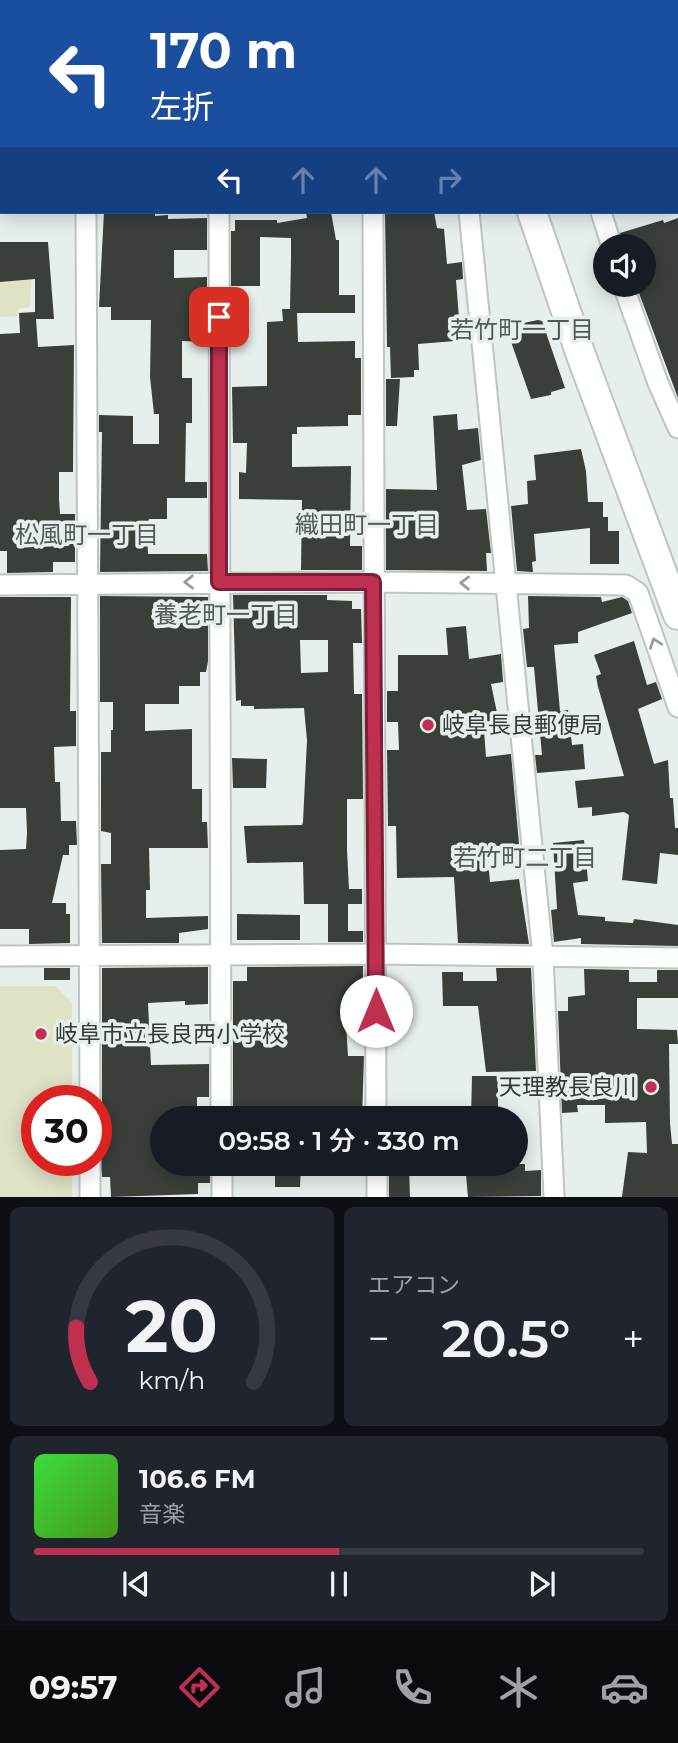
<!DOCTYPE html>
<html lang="ja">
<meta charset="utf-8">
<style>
:root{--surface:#171b24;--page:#20242c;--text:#f1f3f6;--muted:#9ea1a6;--line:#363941;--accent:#bf2f50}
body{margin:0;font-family:Montserrat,"Noto Sans JP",sans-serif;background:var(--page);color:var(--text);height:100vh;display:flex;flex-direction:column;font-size:26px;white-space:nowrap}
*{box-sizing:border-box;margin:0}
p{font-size:23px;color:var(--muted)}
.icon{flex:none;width:38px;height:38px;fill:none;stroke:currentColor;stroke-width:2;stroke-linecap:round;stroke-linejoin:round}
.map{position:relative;height:1197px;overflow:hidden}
.panel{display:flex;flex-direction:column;gap:10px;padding:10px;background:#0d0f14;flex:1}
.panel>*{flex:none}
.top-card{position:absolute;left:0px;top:0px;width:679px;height:214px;box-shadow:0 4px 18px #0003;background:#1a4fa0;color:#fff;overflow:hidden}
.buttons{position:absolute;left:593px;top:234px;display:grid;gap:14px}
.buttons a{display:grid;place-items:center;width:63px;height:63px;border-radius:50%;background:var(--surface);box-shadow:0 4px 18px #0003;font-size:35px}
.speed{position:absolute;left:21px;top:1085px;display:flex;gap:14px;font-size:35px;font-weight:700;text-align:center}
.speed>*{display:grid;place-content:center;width:91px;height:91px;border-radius:50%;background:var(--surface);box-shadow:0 4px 18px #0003;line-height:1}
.speed .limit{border:10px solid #d22;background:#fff;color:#111}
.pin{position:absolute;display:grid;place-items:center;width:60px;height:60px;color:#fff;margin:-30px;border-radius:14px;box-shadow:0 4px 10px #0006}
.me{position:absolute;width:77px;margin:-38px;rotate:0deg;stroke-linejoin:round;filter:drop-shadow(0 0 5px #0008)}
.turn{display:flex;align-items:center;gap:24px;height:147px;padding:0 35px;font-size:32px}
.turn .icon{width:91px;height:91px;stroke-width:2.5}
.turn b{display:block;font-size:49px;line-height:60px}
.lanes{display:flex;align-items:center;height:66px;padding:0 35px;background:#0003;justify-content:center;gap:35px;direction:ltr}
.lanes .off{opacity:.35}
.big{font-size:52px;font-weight:600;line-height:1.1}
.panel .widget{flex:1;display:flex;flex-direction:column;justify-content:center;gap:10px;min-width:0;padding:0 24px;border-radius:10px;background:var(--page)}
.panel .dial{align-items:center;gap:0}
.dial svg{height:182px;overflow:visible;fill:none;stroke:var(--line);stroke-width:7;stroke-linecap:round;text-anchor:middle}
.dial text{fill:var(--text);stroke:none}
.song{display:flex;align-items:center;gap:21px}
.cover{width:84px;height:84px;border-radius:10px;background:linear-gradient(135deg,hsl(120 70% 55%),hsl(100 70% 35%))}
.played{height:7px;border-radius:4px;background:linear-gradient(90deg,var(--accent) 50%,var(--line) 50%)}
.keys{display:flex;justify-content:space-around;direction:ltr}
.heat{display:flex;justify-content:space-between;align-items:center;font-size:38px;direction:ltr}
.panel .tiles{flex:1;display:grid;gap:10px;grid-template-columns:1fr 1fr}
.widget:last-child{grid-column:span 2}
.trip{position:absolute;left:150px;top:1106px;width:378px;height:70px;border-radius:35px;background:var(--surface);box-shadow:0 4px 18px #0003;font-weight:600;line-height:70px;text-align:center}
.dock{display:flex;height:112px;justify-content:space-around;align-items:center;background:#090b0e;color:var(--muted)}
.dock .icon{width:49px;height:49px}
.dock .selected{color:var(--accent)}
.dock b{font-size:32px;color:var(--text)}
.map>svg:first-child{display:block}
</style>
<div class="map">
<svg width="678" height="1197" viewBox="0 0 678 1197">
<rect width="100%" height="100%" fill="#e7efec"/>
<!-- green -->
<path fill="#e0e2c6" d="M 32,271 L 30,307 L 18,309 L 18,316 L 0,317 L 0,281 Z
M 0,986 L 55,986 L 72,1002 L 72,1101 L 37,1101 L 37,1160 L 72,1160 L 72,1197 L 0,1197 Z"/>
<!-- building -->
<path fill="#3a3f3a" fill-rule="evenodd" d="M 104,212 L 155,212 L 155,216 L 168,215 L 168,219 L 207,218 L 207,250 L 174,250 L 174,278 L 207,277 L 207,342 L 182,341 L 182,378 L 192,378 L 192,423 L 186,423 L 185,482 L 207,482 L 207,498 L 167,498 L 167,519 L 149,519 L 147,524 L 148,554 L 207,554 L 208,571 L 100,572 L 102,432 L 99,432 L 99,415 L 133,416 L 133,444 L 159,444 L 159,414 L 154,414 L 150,377 L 151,320 L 111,320 L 111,307 L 99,307 Z
M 306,212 L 331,212 L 336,240 L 339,240 L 339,295 L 355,295 L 355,313 L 297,313 L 298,342 L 355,341 L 355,358 L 361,358 L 361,415 L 348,415 L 348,426 L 297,427 L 297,434 L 292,434 L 292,467 L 351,466 L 350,546 L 362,546 L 362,570 L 301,570 L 302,500 L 239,499 L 239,472 L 246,473 L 247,443 L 233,443 L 232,387 L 267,386 L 267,322 L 283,321 L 282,309 L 290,309 L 291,257 L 291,238 L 260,237 L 260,286 L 231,286 L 231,231 L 235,231 L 235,220 L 277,220 L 277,223 L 307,218 Z
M 385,212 L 434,212 L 437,228 L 444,229 L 447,264 L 462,262 L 463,279 L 456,280 L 460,331 L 454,331 L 455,341 L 418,344 L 419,370 L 414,370 L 414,377 L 391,378 L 390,347 L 387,347 Z
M 678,218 L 678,398 L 636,285 L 644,285 L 644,247 L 624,247 L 620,233 L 663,220 L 664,223 Z
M 0,242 L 48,242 L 54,319 L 36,319 L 38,347 L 74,345 L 73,472 L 59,472 L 59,499 L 60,514 L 75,514 L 75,562 L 53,562 L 53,572 L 7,573 L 7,551 L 0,551 L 0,334 L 20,333 L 19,313 L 35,312 L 35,279 L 0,282 Z
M 538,320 L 542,321 L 565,388 L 551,392 L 551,395 L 531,399 L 507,330 L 515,328 L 514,325 Z
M 386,379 L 400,379 L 397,426 L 386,426 Z
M 457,414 L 458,430 L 478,428 L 481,460 L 462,465 L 467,510 L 486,509 L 491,553 L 486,553 L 487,571 L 386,570 L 386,489 L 437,490 L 433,416 Z
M 581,449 L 586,471 L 588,502 L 603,502 L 603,517 L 608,517 L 608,531 L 619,531 L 619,564 L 590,564 L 590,528 L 534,534 L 536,561 L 532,562 L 533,572 L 517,571 L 511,506 L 528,504 L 527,481 L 536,480 L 534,455 Z
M 233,595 L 327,595 L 327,600 L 352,601 L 352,609 L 361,609 L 362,643 L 353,643 L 354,694 L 362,694 L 363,799 L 347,799 L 347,850 L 349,889 L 362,889 L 362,904 L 348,904 L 348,931 L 363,931 L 363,942 L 328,942 L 328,904 L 304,904 L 303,862 L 247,863 L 244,826 L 302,825 L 303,822 L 307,740 L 304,708 L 254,709 L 254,706 L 241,706 L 241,700 L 236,701 ZM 300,640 L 328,640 L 328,672 L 301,673 Z
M 100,596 L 208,597 L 208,661 L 206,672 L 200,672 L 200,686 L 179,686 L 179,704 L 145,704 L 145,731 L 192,729 L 192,789 L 202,789 L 202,822 L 207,822 L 208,848 L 149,848 L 150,890 L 146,890 L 146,918 L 208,916 L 208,929 L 179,933 L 179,943 L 102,943 L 101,864 L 111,864 L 111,833 L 101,831 L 101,752 L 111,752 L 111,730 L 113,730 L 113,702 L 100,702 Z
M 528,596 L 601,597 L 602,602 L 622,597 L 628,601 L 632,613 L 578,632 L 578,643 L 554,645 L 560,711 L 568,710 L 572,745 L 583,744 L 585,769 L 537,773 L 535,755 L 542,755 L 534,667 L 527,667 L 523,629 L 529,628 Z
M 0,597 L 71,597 L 70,711 L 76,711 L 76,746 L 54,747 L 55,782 L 60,782 L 61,821 L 76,821 L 77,845 L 69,845 L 69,855 L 63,855 L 52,903 L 66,903 L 66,914 L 70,914 L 70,943 L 29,944 L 29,929 L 0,929 L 0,850 L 26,849 L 27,833 L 26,808 L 0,808 Z
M 466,626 L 469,659 L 501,654 L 503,682 L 491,684 L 500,727 L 484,730 L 486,757 L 511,754 L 519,844 L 487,847 L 490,882 L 519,879 L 529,944 L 458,943 L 454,877 L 397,878 L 396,826 L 388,826 L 387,750 L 399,750 L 398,722 L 387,722 L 387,691 L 398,691 L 398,655 L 448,655 L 446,628 Z
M 634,641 L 647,685 L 656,682 L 662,699 L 638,709 L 654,764 L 668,760 L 670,798 L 673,798 L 675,828 L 678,828 L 678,855 L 660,853 L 657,884 L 622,880 L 629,815 L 624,812 L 592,816 L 592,807 L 578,808 L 575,781 L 624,776 L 598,687 L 596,676 L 601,674 L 594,655 Z
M 232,758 L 267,759 L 266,788 L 233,788 Z
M 584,840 L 588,881 L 573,883 L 578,915 L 605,917 L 605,921 L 633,923 L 634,919 L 678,925 L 678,946 L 581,944 L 581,938 L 554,942 L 551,910 L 557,909 L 553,843 Z
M 237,914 L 300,915 L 300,940 L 237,940 Z
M 363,966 L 363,1022 L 346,1023 L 348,1056 L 364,1056 L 362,1118 L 233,1118 L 233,981 L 247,981 L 247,967 Z
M 208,967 L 208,1004 L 185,1005 L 185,1001 L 148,1003 L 151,1065 L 209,1064 L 209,1097 L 197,1097 L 197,1118 L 163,1118 L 163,1164 L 210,1165 L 210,1183 L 198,1183 L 198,1194 L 111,1197 L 110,1177 L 102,1177 L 96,1118 L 102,1101 L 102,968 Z
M 44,968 L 70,968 L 70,980 L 44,980 Z
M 496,968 L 531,968 L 536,1071 L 486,1072 L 478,1006 L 443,1006 L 442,972 L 463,972 L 463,981 L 497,981 Z
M 584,969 L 629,970 L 629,982 L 657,982 L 657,970 L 678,970 L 678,998 L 637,998 L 637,1029 L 677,1030 L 678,1044 L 669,1044 L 670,1123 L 672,1144 L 678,1144 L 678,1197 L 622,1197 L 628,1152 L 647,1153 L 646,1122 L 605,1123 L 605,1105 L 577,1105 L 578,1112 L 562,1113 L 558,1011 L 568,1011 L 568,997 L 585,995 Z
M 472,1076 L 498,1076 L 498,1118 L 471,1118 Z
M 275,1164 L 301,1164 L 300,1187 L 275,1187 Z
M 389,1164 L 409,1166 L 410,1197 L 389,1197 Z
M 465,1164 L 525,1164 L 525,1171 L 541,1170 L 541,1196 L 468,1197 Z"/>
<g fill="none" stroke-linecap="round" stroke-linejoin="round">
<defs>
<path id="street" d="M 196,0 L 196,2
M 0,59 L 2,59
M 86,212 L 90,1101
M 219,212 L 221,1118
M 373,212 L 376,1118
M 469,212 L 543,957 L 554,1197
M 601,212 L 612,247
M 623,285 L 658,383 L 678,428
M 0,585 L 373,582 L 626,585 L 638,593 L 678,707
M 0,956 L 376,954 L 678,958
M 90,1160 L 90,1197
M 222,1164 L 222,1197
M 377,1164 L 377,1197"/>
<path id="secondary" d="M 532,212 L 582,358 L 678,615"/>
<path id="primary" d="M 484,0 L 484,2"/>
<path id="highway" d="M 677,64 L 678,64
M 0,111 L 2,111"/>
</defs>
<!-- street casing -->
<use href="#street" stroke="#bdc5c2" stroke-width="23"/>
<!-- secondary casing -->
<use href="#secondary" stroke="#bdc5c2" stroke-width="32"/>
<!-- primary casing -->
<use href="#primary" stroke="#bdc5c2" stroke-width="35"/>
<!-- highway casing -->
<use href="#highway" stroke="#bdc5c2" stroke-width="40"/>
<!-- street -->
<use href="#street" stroke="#fff" stroke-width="19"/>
<!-- secondary -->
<use href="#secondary" stroke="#fff" stroke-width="28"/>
<!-- primary -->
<use href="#primary" stroke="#fff" stroke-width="32"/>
<!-- highway -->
<use href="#highway" stroke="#fff" stroke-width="37"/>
</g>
<!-- one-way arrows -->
<defs><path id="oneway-chevron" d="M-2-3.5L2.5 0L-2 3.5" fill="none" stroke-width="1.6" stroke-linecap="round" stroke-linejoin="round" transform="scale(1.75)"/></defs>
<g stroke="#9a9c9c">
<use href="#oneway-chevron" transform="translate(189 582) rotate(179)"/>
<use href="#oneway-chevron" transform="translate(465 583) rotate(-179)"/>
<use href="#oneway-chevron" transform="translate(655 643) rotate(-109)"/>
</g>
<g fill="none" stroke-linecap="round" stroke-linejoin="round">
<defs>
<path id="route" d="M 219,317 L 219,582 L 373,582 L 376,1011"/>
</defs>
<!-- route casing -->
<use href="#route" stroke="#7c1f34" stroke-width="18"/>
<!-- route -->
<use href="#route" stroke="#bf2f50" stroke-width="12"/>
</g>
<!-- markers -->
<g fill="#bf2f50" stroke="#e7efec" stroke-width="2.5">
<circle cx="428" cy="725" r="7"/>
<circle cx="41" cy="1034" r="7"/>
<circle cx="651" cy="1087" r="7"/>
</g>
<g text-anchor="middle" stroke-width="7" stroke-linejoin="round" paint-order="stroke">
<!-- poi labels -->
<g font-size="23" fill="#353938" stroke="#e7efec" text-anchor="start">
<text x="442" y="733">岐阜長良郵便局</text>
<text x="55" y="1042">岐阜市立長良西小学校</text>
<text x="637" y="1095" text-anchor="end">天理教長良川</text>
</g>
<!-- neighbourhood labels -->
<g font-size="24" fill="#525957" stroke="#e7efec">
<text x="522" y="338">若竹町一丁目</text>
<text x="367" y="533">織田町一丁目</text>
<text x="87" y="543">松風町一丁目</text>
<text x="226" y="623">養老町一丁目</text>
<text x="525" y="866">若竹町二丁目</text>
</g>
</g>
</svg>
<div class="buttons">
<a><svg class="icon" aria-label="sound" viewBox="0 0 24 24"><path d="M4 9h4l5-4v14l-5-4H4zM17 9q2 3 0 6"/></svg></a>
</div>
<div class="speed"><div class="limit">30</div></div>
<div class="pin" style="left:219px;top:317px;background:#d93025"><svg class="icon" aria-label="arrive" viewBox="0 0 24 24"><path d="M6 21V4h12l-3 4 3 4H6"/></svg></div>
<svg class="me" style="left:376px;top:1011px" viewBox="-20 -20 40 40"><circle r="19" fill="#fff"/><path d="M0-13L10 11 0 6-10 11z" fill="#bf2f50"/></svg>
<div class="trip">09:58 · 1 分 · 330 m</div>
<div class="top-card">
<div class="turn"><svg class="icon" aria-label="left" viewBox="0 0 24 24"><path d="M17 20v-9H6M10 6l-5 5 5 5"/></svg><div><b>170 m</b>左折</div></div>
<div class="lanes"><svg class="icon" aria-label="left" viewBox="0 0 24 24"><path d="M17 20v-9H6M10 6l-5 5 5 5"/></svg><svg class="icon off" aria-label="ahead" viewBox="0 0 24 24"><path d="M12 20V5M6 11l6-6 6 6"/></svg><svg class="icon off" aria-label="ahead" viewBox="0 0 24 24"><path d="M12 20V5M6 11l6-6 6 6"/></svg><svg class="icon off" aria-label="right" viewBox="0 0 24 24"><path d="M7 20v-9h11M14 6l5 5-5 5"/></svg></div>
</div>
</div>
<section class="panel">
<div class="tiles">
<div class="widget dial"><svg viewBox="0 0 100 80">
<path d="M14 69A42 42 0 1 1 86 69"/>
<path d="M14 69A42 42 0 0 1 8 45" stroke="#bf2f50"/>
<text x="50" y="56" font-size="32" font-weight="700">20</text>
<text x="50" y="72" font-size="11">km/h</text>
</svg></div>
<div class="widget"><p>エアコン</p>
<div class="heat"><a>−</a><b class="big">20.5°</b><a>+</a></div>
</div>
<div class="widget">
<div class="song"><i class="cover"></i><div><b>106.6 FM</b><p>音楽</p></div></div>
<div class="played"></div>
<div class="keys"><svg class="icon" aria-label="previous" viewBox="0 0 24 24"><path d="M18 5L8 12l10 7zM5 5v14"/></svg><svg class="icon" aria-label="pause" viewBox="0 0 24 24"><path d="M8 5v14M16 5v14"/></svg><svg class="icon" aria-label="next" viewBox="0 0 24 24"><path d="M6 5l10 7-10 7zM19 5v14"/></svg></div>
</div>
</div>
</section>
<nav class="dock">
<b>09:57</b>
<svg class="icon selected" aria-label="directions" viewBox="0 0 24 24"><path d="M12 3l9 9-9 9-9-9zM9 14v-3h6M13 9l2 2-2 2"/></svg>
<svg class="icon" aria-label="music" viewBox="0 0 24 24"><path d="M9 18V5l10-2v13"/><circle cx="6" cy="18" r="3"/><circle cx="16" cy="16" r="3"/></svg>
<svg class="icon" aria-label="phone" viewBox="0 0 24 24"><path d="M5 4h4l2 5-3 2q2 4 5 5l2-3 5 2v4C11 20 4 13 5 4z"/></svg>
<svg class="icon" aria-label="climate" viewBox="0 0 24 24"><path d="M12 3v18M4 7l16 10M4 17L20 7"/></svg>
<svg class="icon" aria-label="car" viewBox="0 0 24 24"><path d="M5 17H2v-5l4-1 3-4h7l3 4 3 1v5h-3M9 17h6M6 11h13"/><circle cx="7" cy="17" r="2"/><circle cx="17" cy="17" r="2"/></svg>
</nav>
